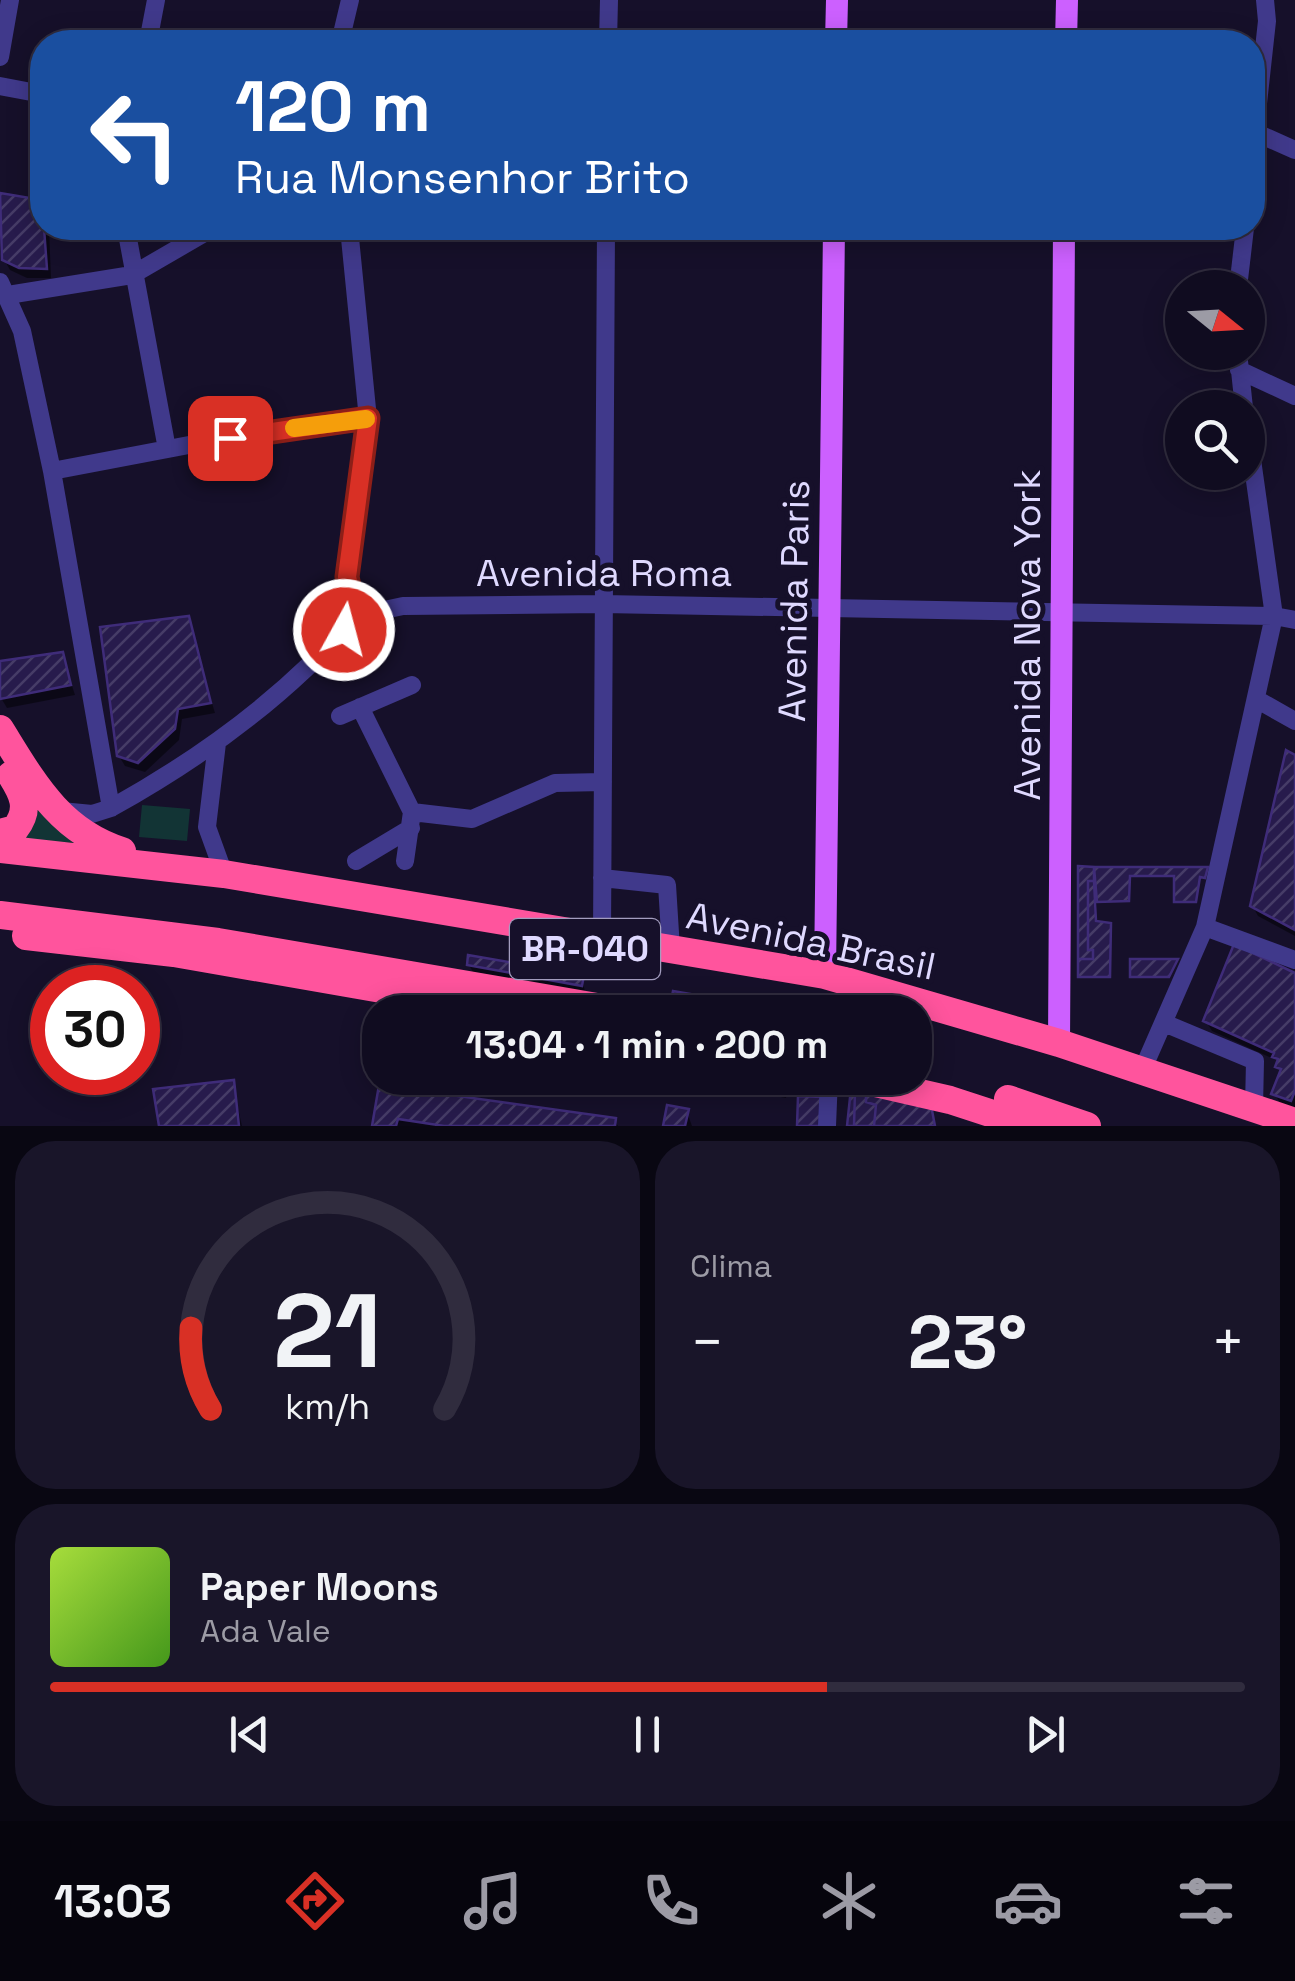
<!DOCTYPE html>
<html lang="pt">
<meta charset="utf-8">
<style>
:root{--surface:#100c20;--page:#191529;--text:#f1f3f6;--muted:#9c9ba5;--line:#302c3e;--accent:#d93025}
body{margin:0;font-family:"Space Grotesk",sans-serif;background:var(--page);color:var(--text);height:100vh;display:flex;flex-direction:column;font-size:38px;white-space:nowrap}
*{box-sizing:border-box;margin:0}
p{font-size:32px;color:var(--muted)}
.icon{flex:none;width:55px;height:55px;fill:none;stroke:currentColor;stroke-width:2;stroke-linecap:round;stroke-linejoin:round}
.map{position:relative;height:1126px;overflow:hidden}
.sheet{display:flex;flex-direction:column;gap:15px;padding:15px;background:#090712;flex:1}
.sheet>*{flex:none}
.top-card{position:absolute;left:30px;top:30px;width:1235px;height:210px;border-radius:40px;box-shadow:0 5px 25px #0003,0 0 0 2px var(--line);background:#1a4fa0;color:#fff;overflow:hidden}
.needle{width:65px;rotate:108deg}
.fabs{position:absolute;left:1165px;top:270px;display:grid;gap:20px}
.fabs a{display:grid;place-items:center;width:100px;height:100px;border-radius:50%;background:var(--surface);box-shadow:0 5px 25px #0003,0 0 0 2px var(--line);font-size:50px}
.speed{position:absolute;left:30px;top:965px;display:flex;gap:20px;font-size:50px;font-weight:700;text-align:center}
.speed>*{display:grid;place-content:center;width:130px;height:130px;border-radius:50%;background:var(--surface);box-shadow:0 5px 25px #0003,0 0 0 2px var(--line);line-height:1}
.speed .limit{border:15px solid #d22;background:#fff;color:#111}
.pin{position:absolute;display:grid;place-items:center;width:85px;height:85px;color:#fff;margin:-42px;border-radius:20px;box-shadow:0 5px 15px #0006}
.me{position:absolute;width:110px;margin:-55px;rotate:7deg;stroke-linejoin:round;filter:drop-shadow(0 0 8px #0008)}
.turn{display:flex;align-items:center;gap:35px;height:210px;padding:0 40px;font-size:45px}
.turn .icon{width:130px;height:130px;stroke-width:2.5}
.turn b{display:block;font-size:70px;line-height:85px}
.big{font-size:75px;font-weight:700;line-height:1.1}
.sheet .widget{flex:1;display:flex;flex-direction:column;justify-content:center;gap:15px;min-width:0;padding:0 35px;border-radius:40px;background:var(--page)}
.sheet .dial{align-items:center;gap:0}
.dial svg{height:260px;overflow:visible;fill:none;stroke:var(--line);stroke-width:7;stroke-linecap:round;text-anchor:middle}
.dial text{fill:var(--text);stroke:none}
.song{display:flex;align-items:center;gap:30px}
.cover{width:120px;height:120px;border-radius:15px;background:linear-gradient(135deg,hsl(80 70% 55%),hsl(100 70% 35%))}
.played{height:10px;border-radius:5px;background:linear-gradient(90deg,var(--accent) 65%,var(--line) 65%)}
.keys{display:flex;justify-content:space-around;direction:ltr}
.heat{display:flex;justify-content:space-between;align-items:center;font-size:55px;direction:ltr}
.sheet .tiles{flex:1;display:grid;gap:15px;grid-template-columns:1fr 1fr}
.widget:last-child{grid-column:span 2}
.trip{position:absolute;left:362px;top:995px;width:570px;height:100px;border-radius:40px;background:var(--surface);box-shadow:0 5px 25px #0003,0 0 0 2px var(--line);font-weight:700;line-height:100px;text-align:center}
.tab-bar{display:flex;height:160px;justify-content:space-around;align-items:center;background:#06050d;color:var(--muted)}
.tab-bar .icon{width:70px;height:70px}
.tab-bar .on{color:var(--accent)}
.tab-bar b{font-size:45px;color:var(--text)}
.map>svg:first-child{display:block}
</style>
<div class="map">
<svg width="1295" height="1126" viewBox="0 0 1295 1126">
<defs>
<pattern id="building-hatch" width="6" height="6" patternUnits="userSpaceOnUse" patternTransform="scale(2.5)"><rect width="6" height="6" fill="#271b4c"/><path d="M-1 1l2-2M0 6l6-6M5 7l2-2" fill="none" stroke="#463c67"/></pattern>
</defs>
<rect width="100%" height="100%" fill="#16102a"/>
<!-- grass -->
<path fill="#123435" d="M 142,805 L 190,809 L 187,841 L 139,837 Z
M 36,806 L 75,843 L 24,840 Z"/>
<!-- shadow -->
<path fill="#0007" d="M 2,196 L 42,202 L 42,228 L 49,228 L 51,278 L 27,278 L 10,270 L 0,252 Z
M 187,619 L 215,713 L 182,719 L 179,740 L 145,772 L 125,766 L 119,756 Z
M 62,655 L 75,695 L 7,708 L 1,698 L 0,664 Z
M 1295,758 L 1295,936 L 1258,916 L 1252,905 Z
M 1080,869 L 1207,870 L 1205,878 L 1200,877 L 1196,902 L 1177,902 L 1177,877 L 1129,877 L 1129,902 L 1097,902 L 1096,924 L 1111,927 L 1110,977 L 1081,977 Z
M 469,965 L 582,977 L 585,992 L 473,972 Z
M 1295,973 L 1295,1110 L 1280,1103 L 1274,1093 L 1282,1074 L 1276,1060 L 1212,1031 L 1206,1021 Z
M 675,994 L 781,1012 L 701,1012 L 678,1008 Z
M 493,1078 L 532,1078 L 531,1083 L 526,1082 L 524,1094 L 496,1090 Z
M 686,1078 L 788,1078 L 789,1079 L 786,1098 Z
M 232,1082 L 242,1126 L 161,1126 Z
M 381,1088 L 615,1121 L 618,1126 L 374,1126 Z
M 687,1112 L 692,1126 L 666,1126 Z"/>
<!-- building -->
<path fill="url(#building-hatch)" stroke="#3f2c79" stroke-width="2.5" d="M 0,193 L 42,200 L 47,269 L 19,268 L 2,260 Z
M 189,616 L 211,703 L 178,709 L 175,729 L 138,763 L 117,756 L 100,627 Z
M 63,652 L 71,685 L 0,699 L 0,661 Z
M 1286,750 L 1295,755 L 1295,930 L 1250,906 Z
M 1078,866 L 1094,867 L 1094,881 L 1088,881 L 1088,950 L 1093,950 L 1093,959 L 1078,959 Z
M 1094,867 L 1208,867 L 1205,878 L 1200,877 L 1196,902 L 1174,902 L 1174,876 L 1130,876 L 1129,901 L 1097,902 Z
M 1088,881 L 1094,881 L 1096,921 L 1111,923 L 1110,977 L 1078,977 L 1078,959 L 1093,959 L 1093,950 L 1088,950 Z
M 1234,944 L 1295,973 L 1295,1091 L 1291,1101 L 1271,1094 L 1281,1069 L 1275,1067 L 1278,1059 L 1272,1057 L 1274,1053 L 1203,1021 Z
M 468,955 L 584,975 L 582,986 L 467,965 Z
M 1130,959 L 1178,959 L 1169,977 L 1130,977 Z
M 673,991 L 789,1011 L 789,1012 L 731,1012 L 671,1002 Z
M 490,1078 L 522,1078 L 521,1088 L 490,1084 Z
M 718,1078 L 783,1078 L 781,1090 Z
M 234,1080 L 239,1126 L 159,1126 L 153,1089 Z
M 379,1085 L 616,1118 L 615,1126 L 444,1126 L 398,1119 L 396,1126 L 372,1126 Z
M 851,1088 L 931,1105 L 935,1126 L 847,1126 Z
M 855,1092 L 866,1093 L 866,1102 L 876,1105 L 874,1126 L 854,1126 Z
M 798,1096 L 822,1097 L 821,1126 L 797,1126 Z
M 667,1105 L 689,1109 L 685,1126 L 663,1126 Z"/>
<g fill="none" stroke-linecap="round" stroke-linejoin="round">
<!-- minor -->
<path stroke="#40398b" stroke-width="18" d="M 148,42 L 156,0
M 340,42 L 350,0
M 608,42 L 609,0
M 0,57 L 10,0
M 0,86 L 42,94
M 1252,131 L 1295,150
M 1252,158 L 1267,21 L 1265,0
M 126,228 L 167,449
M 349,228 L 368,419 L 347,577 L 356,616
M 0,282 L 22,331 L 52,471 L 111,808
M 1238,288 L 1245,228
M 8,295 L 132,275 L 213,228
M 1238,352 L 1244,408
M 1239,370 L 1295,396
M 52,471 L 252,433 L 368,419
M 356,616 L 403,606 L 603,604 L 1274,616 L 1295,620
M 1256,699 L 1295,721
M 360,707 L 412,812 L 405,861
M 340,716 L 412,685
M 217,743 L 207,827 L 224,874
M 61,811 L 92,814 L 111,808 C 203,757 287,696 356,616
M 412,812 L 472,819 L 555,783 L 603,782
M 356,861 L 411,828
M 602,878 L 667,885 L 671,949
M 1205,927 L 1295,960
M 602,937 L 606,228
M 1164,1023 L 1255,1061 L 1254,1107
M 1142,1071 L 1205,927 L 1274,616 L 1248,431
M 827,1126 L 829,1078"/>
<!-- major -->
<path stroke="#cc60ff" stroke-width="22" d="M 836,42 L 837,0
M 1066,42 L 1067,0
M 825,975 L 834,228
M 1059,1043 L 1064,228"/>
<!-- highway -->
<path stroke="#ff549d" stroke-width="28" d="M 0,729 C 33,782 59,831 122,851
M 0,833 L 15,829 C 31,809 23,794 11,775
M 0,849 L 224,874 L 825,975 L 1059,1043 L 1295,1122
M 0,915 L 218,942 L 626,1012
M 26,936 L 174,953 L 502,1010
M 854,1078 L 950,1100 L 1030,1126
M 1008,1099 L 1087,1126"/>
</g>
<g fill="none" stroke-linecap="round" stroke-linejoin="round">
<defs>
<path id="route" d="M 230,438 L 368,418 L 347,577 L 356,616 L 344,630"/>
</defs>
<!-- route casing -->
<use href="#route" stroke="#8d1f18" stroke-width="25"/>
<!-- route -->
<use href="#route" stroke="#d93025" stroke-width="18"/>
<!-- slow -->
<path stroke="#f59e0b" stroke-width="18" d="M 294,428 L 366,419"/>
</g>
<g text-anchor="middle" stroke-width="10" stroke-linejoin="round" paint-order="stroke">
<!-- shield labels -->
<rect fill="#16102a" stroke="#a39dbf" stroke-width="2.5" x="510" y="919" width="150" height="60" rx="8"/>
<g font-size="35" font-weight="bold" fill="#dfd9ff">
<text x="585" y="961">BR-040</text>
</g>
<!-- street labels -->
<g font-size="38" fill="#dfd9ff" stroke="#16102a">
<text x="604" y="586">Avenida Roma</text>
<text transform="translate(794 601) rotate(-89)" y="13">Avenida Paris</text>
<text transform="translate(1027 635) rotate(-90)" y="13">Avenida Nova York</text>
<text transform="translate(811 941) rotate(12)" y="13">Avenida Brasil</text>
</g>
</g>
</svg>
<div class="fabs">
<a><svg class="needle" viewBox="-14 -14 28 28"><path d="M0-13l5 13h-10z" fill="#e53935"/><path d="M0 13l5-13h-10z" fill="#9c9ba5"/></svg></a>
<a><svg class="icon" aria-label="search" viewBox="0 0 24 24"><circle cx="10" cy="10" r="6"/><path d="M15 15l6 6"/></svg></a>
</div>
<div class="speed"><div class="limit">30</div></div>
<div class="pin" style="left:230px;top:438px;background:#d93025"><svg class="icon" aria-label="arrive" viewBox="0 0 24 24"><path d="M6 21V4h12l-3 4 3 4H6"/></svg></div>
<svg class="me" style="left:344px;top:630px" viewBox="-20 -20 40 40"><circle r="17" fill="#d93025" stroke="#fff" stroke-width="3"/><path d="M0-11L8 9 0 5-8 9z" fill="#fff"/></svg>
<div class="trip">13:04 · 1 min · 200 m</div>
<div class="top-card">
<div class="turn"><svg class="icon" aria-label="left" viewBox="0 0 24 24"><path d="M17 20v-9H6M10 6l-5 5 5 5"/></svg><div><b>120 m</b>Rua Monsenhor Brito</div></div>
</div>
</div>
<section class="sheet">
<div class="tiles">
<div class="widget dial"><svg viewBox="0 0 100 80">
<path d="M14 69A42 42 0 1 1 86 69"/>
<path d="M14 69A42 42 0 0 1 8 44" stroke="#d93025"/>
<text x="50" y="56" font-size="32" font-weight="700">21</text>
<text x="50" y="72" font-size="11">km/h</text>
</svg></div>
<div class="widget"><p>Clima</p>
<div class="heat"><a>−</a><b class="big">23°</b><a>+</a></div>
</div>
<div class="widget">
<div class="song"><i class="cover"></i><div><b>Paper Moons</b><p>Ada Vale</p></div></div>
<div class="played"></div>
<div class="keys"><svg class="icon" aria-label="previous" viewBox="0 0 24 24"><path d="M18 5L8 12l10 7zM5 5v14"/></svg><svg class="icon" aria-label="pause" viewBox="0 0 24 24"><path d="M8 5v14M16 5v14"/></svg><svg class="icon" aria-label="next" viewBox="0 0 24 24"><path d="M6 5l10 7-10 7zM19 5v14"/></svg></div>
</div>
</div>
</section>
<nav class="tab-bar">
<b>13:03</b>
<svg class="icon on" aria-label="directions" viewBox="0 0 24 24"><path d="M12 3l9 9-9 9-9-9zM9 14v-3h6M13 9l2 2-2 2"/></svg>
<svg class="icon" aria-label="music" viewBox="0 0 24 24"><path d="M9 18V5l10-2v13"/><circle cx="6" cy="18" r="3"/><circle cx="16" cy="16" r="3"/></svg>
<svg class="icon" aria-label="phone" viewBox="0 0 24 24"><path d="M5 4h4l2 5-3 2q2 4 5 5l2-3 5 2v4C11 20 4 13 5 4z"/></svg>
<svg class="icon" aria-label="climate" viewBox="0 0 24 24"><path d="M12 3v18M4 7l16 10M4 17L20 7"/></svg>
<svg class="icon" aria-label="car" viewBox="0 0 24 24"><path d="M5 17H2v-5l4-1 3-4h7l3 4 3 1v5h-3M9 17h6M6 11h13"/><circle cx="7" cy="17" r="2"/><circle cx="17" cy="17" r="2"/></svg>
<svg class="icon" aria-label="filters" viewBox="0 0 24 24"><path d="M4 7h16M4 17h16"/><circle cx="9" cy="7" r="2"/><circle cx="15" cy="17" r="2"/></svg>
</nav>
